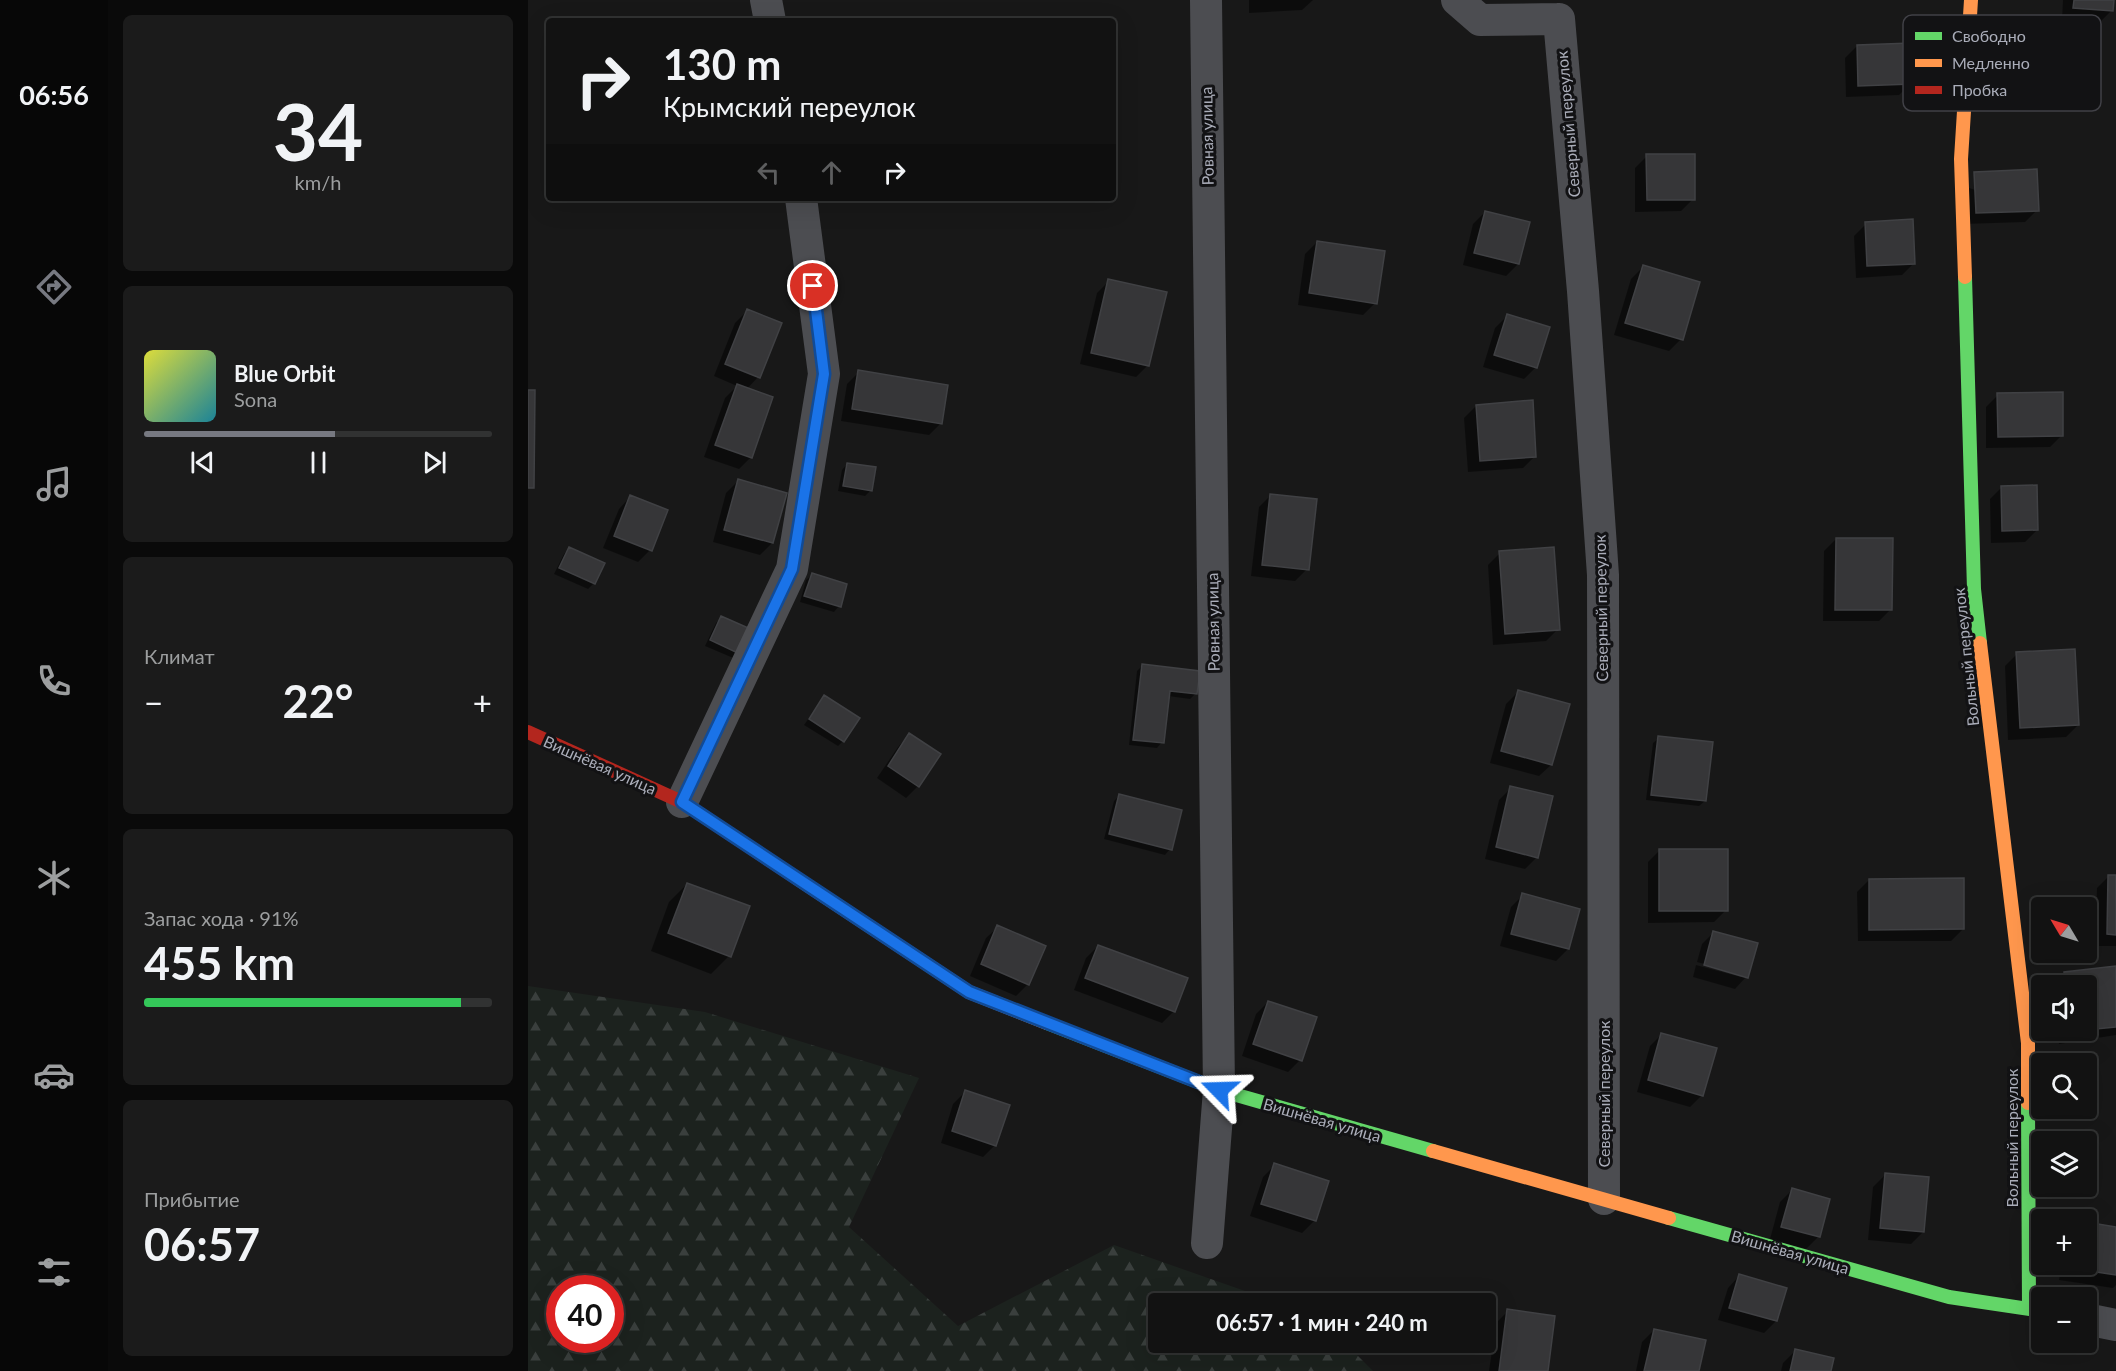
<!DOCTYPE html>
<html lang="ru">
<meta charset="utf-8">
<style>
:root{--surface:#121212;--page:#1b1b1b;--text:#f1f3f6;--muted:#9c9e9f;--line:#313232;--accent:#777981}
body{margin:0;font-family:Lato,sans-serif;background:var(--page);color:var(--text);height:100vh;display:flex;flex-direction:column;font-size:22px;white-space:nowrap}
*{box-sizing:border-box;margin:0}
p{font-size:20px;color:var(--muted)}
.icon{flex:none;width:33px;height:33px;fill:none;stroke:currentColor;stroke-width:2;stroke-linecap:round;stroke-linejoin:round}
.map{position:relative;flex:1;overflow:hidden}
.sheet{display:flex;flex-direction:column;gap:15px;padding:15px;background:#0a0a0a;width:420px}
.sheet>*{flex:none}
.top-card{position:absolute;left:18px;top:18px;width:570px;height:183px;border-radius:6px;box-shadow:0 6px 24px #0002,0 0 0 2px var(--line);background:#121212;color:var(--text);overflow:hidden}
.needle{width:39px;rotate:308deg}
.buttons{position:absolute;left:1503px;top:897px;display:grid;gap:12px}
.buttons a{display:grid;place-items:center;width:66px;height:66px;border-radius:6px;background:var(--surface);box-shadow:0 6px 24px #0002,0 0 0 2px var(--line);font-size:30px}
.speed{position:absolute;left:18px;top:1275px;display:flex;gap:12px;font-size:30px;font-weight:700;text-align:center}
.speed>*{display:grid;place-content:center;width:78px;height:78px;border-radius:50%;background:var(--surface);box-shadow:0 6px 24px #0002,0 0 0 2px var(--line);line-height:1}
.speed .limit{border:9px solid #d22;background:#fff;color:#111}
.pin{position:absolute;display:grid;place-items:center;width:51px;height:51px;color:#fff;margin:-26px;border:3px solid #fff;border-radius:50%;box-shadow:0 2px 6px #0007}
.me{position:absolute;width:66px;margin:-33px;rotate:292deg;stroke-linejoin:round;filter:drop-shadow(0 0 4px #0008)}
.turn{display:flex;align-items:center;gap:21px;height:126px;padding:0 18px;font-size:27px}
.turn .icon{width:78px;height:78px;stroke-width:2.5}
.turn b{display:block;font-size:42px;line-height:51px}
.lanes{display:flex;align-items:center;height:57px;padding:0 18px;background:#0003;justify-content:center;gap:30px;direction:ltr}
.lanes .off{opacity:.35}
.big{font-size:45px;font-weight:700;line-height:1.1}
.sheet .card{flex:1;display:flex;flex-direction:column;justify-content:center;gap:9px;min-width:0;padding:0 21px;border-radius:9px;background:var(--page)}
.sheet .dial{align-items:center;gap:0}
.dial b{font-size:78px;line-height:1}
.song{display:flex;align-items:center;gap:18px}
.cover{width:72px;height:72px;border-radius:9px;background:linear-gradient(135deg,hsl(60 70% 55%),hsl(190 70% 35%))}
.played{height:6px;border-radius:3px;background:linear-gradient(90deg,var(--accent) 55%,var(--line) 55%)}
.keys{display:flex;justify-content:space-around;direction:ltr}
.heat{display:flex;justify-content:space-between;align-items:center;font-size:33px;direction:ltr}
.charge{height:9px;border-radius:4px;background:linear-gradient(90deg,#34c759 91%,var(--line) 0)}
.trip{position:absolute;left:620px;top:1293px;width:348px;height:60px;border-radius:6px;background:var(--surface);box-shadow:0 6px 24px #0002,0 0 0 2px var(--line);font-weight:700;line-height:60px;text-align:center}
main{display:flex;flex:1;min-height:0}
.tab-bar{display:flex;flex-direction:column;width:108px;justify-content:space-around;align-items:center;background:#070707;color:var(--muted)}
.tab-bar .icon{width:42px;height:42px}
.tab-bar .active{color:var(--accent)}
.tab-bar b{font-size:27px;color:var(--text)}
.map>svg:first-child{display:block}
</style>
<main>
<nav class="tab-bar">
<b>06:56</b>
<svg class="icon active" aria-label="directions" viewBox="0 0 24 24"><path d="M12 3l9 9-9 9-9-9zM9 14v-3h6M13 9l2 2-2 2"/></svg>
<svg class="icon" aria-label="music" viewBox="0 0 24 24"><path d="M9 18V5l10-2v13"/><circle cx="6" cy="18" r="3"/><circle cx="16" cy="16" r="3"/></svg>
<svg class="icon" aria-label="phone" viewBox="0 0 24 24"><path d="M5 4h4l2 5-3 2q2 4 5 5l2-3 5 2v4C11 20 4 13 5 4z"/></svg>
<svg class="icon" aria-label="climate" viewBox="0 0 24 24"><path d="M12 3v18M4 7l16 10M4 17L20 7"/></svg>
<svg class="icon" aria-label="car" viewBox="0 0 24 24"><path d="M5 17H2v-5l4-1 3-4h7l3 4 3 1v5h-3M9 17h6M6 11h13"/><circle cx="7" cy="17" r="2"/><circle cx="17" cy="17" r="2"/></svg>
<svg class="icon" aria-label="filters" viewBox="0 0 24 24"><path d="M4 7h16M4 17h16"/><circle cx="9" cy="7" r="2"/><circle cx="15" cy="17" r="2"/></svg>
</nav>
<section class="sheet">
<div class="card dial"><b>34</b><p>km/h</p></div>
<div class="card">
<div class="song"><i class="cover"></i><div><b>Blue Orbit</b><p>Sona</p></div></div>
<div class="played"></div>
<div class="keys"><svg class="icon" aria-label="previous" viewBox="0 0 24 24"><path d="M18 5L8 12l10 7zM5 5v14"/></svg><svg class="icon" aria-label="pause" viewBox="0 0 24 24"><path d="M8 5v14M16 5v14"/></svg><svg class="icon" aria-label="next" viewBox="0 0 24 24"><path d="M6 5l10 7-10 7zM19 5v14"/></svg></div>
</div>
<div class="card"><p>Климат</p>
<div class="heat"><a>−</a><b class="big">22°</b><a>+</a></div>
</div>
<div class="card"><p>Запас хода · 91%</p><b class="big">455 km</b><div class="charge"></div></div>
<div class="card"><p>Прибытие</p><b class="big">06:57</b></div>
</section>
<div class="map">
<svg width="1588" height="1371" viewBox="0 0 1588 1371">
<defs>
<pattern id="forest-firs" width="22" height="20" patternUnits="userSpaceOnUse" patternTransform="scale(1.5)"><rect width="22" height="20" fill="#1c221e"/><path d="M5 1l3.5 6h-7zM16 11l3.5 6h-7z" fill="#3a3f3d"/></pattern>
</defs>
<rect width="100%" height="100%" fill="#181818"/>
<!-- forest -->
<path fill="url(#forest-firs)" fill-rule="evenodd" d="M 0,986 L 177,1012 L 391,1078 L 321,1227 L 430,1326 L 586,1245 L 751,1303 L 630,1304 L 630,1342 L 817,1343 L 845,1371 L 0,1371 ZM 32,1288 L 82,1288 L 82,1340 L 32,1340 Z"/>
<!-- shadow -->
<path fill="#0007" d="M 721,0 L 785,0 L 774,10 L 721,13 Z
M 1535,0 L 1584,0 L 1583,11 L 1571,23 L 1534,20 Z
M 1329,46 L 1383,83 L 1371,95 L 1318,97 L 1317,58 Z
M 1119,156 L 1165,199 L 1153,211 L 1107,212 L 1107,168 Z
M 1435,186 L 1509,210 L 1497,222 L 1436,224 Z
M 957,212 L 990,264 L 978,276 L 935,265 L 945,224 Z
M 1338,224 L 1386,263 L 1374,275 L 1328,278 L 1326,236 Z
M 789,242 L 847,303 L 835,315 L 770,305 L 777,254 Z
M 1115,267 L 1153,339 L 1141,351 L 1086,335 L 1103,279 Z
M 581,281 L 620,365 L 608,377 L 552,364 L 569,293 Z
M 219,311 L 252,324 L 230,377 L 219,389 L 223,457 L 211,469 L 176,457 L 197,398 L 209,386 L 186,376 L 207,323 Z
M 979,316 L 1008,367 L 996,379 L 955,367 L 967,328 Z
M 331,372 L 413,423 L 401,435 L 313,421 L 319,384 Z
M 1470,395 L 1534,435 L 1522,447 L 1458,448 L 1458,407 Z
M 948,406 L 1007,456 L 995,468 L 940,472 L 936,418 Z
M 319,464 L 343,490 L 337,496 L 310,491 L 314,470 Z
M 210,481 L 257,494 L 244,543 L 232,555 L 185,542 L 198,493 Z
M 1474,487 L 1509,530 L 1497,542 L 1463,543 L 1462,499 Z
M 743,495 L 779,569 L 767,581 L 723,576 L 731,507 Z
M 102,497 L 122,550 L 110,562 L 75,548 L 91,509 Z
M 1308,539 L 1363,609 L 1351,621 L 1295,621 L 1296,551 Z
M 41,549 L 66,583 L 60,589 L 26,574 L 36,554 Z
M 972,553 L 1030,629 L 1018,641 L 965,645 L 960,565 Z
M 284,575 L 311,606 L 306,612 L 272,602 L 278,580 Z
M 193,618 L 225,632 L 210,660 L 177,646 L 188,623 Z
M 1489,654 L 1550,725 L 1538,737 L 1480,740 L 1477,666 Z
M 615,665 L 668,693 L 662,699 L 640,696 L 634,742 L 629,748 L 601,745 L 609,671 Z
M 990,692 L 1023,765 L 1011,776 L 962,763 L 978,704 Z
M 296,697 L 315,741 L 310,746 L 276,725 Z
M 381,735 L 390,786 L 378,798 L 349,778 L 370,747 Z
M 1131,738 L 1177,801 L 1171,806 L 1118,800 L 1125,743 Z
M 983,788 L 1009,857 L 997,869 L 957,859 L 971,800 Z
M 592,795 L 642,849 L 637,855 L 576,839 L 586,801 Z
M 1132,850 L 1198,910 L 1186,922 L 1120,923 L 1120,862 Z
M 1581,876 L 1588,876 L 1588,946 L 1567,946 L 1569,888 Z
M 1341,880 L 1435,929 L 1423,941 L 1330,941 L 1329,892 Z
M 159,884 L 201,956 L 183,974 L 123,951 L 141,902 Z
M 995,895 L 1040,949 L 1028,961 L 972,946 L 983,907 Z
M 470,927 L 500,984 L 488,996 L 442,976 L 458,938 Z
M 1186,932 L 1218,977 L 1207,989 L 1165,977 L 1168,965 L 1213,977 L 1213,974 L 1169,962 L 1174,944 Z
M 570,946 L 646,1011 L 634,1023 L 546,990 L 558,958 Z
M 1588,967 L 1588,1035 L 1531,1044 L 1529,1030 L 1558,1030 L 1558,986 L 1524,986 L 1536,974 Z
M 740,1002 L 772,1060 L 760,1072 L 714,1056 L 728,1014 Z
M 1134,1034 L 1174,1095 L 1162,1107 L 1109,1092 L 1122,1046 Z
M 437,1092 L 467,1145 L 455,1157 L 413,1143 L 425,1104 Z
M 747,1165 L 799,1182 L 786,1221 L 774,1233 L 722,1216 L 735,1177 Z
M 1357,1175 L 1395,1232 L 1383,1244 L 1340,1240 L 1345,1187 Z
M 1264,1190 L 1300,1200 L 1290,1237 L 1278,1249 L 1242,1239 L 1252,1202 Z
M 1588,1229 L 1588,1285 L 1585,1288 L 1531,1280 L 1534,1264 L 1558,1264 Z
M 1211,1276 L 1248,1321 L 1236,1333 L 1190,1320 L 1200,1288 Z
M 980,1311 L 1019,1371 L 961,1371 L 968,1323 Z
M 1126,1330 L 1170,1371 L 1108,1371 L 1114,1342 Z
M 1267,1351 L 1302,1371 L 1253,1371 L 1255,1363 Z"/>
<!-- building -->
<path fill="#363638" stroke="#404144" stroke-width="1.5" d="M 1546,0 L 1586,0 L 1585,11 L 1545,8 Z
M 1383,43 L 1384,84 L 1330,86 L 1329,45 Z
M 1118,154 L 1167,154 L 1167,200 L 1119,200 Z
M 1509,169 L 1511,211 L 1448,213 L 1446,172 Z
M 957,211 L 1002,222 L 991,264 L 946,253 Z
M 1385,219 L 1387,264 L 1339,266 L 1337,222 Z
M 789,241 L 857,251 L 849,304 L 781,293 Z
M 1115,265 L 1172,282 L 1155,340 L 1097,323 Z
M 580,279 L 639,292 L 621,366 L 563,353 Z
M 219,309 L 254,323 L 232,378 L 197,364 Z
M 979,314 L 1022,327 L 1009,368 L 966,355 Z
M 330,370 L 420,385 L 414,424 L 324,409 Z
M 209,384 L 245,397 L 224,458 L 187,445 Z
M 0,390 L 7,390 L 6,488 L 0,488 Z
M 1535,392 L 1535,436 L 1470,437 L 1469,393 Z
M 1005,400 L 1008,457 L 952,461 L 948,405 Z
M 319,463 L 348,467 L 344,491 L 315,486 Z
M 210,479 L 259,493 L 245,543 L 196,530 Z
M 1509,485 L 1510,530 L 1474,531 L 1473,486 Z
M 742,494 L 789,499 L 781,570 L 734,565 Z
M 102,495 L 140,510 L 124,551 L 86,536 Z
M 1308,538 L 1365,538 L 1364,610 L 1307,610 Z
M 41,547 L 77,563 L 67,584 L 31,568 Z
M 1026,547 L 1032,630 L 977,634 L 971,551 Z
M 284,573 L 319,584 L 313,607 L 276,596 Z
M 193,616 L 227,631 L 216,656 L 182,640 Z
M 1547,649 L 1551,725 L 1492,728 L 1488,652 Z
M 614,664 L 672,671 L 669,694 L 642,691 L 636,743 L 605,740 Z
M 990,690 L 1042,704 L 1024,765 L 973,751 Z
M 296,695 L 332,718 L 316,742 L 281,719 Z
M 381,733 L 413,754 L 391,787 L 360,766 Z
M 1130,736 L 1185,742 L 1178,801 L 1123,795 Z
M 982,786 L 1025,796 L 1010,858 L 968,847 Z
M 591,794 L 654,810 L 644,850 L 581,834 Z
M 1131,849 L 1200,849 L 1200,911 L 1131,911 Z
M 1580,875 L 1588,875 L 1588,935 L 1579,934 Z
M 1436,878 L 1436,929 L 1341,930 L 1341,879 Z
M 159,883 L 222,906 L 203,957 L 140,933 Z
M 994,893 L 1052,909 L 1041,949 L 983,934 Z
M 469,925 L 518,946 L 501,985 L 453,964 Z
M 1185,931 L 1230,943 L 1220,978 L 1176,965 Z
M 570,945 L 660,978 L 647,1012 L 557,978 Z
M 1588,966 L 1588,1027 L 1558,1030 L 1558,986 L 1537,986 L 1536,972 Z
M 740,1001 L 789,1017 L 774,1061 L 725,1044 Z
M 1133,1033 L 1189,1048 L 1175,1096 L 1120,1080 Z
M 437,1090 L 482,1105 L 468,1146 L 424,1131 Z
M 746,1163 L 801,1181 L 788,1221 L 733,1204 Z
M 1357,1173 L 1401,1177 L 1396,1232 L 1352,1228 Z
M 1264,1188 L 1302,1199 L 1292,1237 L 1253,1227 Z
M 1558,1222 L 1588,1227 L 1588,1275 L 1542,1268 L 1543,1264 L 1558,1264 Z
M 1211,1274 L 1259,1288 L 1249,1321 L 1201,1308 Z
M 979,1309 L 1027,1316 L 1020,1371 L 971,1371 Z
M 1126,1329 L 1178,1340 L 1171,1371 L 1116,1371 Z
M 1267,1349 L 1306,1358 L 1303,1371 L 1262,1371 Z"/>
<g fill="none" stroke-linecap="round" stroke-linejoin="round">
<!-- street -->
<path stroke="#4c4d51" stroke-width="32" d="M 238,0 L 242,21
M 678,0 L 691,1090 L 679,1243
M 929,0 L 952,20 L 1031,19
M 1031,19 L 1055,291 L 1075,575 L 1076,1199
M 154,802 L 264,569 L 296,374 L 273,198
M 1558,1319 L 1588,1325"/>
<!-- fast -->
<path stroke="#63d668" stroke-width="14" d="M 1437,277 L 1446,589 L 1452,643
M 519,1023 L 691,1090 L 905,1151
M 1500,1103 L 1501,1308
M 1141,1218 L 1421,1297 L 1514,1311"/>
<!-- slow -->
<path stroke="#ff974d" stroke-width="14" d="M 1437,277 L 1433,159 L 1443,0
M 1452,643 L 1500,1043 L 1500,1103
M 270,879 L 441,992 L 519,1023
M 905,1151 L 1141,1218"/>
<!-- jam -->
<path stroke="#b3261e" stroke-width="14" d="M 0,732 L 154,802 L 270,879"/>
</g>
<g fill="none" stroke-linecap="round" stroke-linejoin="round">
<defs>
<path id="route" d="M 285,286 L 296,374 L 264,569 L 154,802 L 441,992 L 691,1090"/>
</defs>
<!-- route casing -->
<use href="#route" stroke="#114b97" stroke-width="15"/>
<!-- route -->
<use href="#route" stroke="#1a73e8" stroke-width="10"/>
</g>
<g text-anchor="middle" stroke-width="6" stroke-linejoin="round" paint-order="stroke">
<!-- street labels -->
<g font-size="16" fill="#aaadb9" stroke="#121214">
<text transform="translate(1040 124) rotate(-95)" y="6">Северный переулок</text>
<text transform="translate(679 136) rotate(-91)" y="6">Ровная улица</text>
<text transform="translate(1073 608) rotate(-91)" y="6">Северный переулок</text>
<text transform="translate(685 622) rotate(-91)" y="6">Ровная улица</text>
<text transform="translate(1438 657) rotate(-96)" y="6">Вольный переулок</text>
<text transform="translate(72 765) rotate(24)" y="6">Вишнёвая улица</text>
<text transform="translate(1076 1094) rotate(-90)" y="6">Северный переулок</text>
<text transform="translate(794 1120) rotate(16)" y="6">Вишнёвая улица</text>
<text transform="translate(1484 1138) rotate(-90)" y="6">Вольный переулок</text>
<text transform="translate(1262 1252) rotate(16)" y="6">Вишнёвая улица</text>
</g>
</g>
<!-- legend -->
<rect x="1375" y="15" width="198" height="96" rx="9" fill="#121214" stroke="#404046" stroke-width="1.5"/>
<rect x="1387" y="32" width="27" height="8" fill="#63d668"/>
<rect x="1387" y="59" width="27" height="8" fill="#ff974d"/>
<rect x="1387" y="86" width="27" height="8" fill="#b3261e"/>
<g font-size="16" fill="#aaadb9">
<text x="1424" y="42">Свободно</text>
<text x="1424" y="69">Медленно</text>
<text x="1424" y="96">Пробка</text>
</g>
</svg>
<div class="buttons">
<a><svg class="needle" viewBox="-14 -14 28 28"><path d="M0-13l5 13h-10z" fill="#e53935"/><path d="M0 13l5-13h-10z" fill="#9c9e9f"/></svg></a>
<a><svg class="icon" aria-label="sound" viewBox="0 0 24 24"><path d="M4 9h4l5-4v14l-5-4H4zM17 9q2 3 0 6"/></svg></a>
<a><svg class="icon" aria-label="search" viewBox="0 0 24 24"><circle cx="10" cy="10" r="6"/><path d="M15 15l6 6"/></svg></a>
<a><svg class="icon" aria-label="layers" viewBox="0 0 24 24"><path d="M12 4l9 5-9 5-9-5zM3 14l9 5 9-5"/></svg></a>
<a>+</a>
<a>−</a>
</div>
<div class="speed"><div class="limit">40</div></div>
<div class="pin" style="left:285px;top:286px;background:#d93025"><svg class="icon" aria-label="arrive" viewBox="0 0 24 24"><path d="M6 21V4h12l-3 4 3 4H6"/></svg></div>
<svg class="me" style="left:691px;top:1090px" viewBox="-20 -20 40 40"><path d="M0-17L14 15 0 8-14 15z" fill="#1a73e8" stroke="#fff" stroke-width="4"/></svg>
<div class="trip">06:57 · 1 мин · 240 m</div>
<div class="top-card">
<div class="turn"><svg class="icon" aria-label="right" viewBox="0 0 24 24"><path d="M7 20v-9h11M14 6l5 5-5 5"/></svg><div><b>130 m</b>Крымский переулок</div></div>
<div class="lanes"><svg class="icon off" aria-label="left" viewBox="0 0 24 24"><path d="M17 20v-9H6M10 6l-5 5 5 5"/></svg><svg class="icon off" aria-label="ahead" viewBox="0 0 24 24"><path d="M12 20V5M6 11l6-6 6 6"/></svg><svg class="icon" aria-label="right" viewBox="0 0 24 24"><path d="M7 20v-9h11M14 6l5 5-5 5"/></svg></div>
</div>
</div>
</main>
